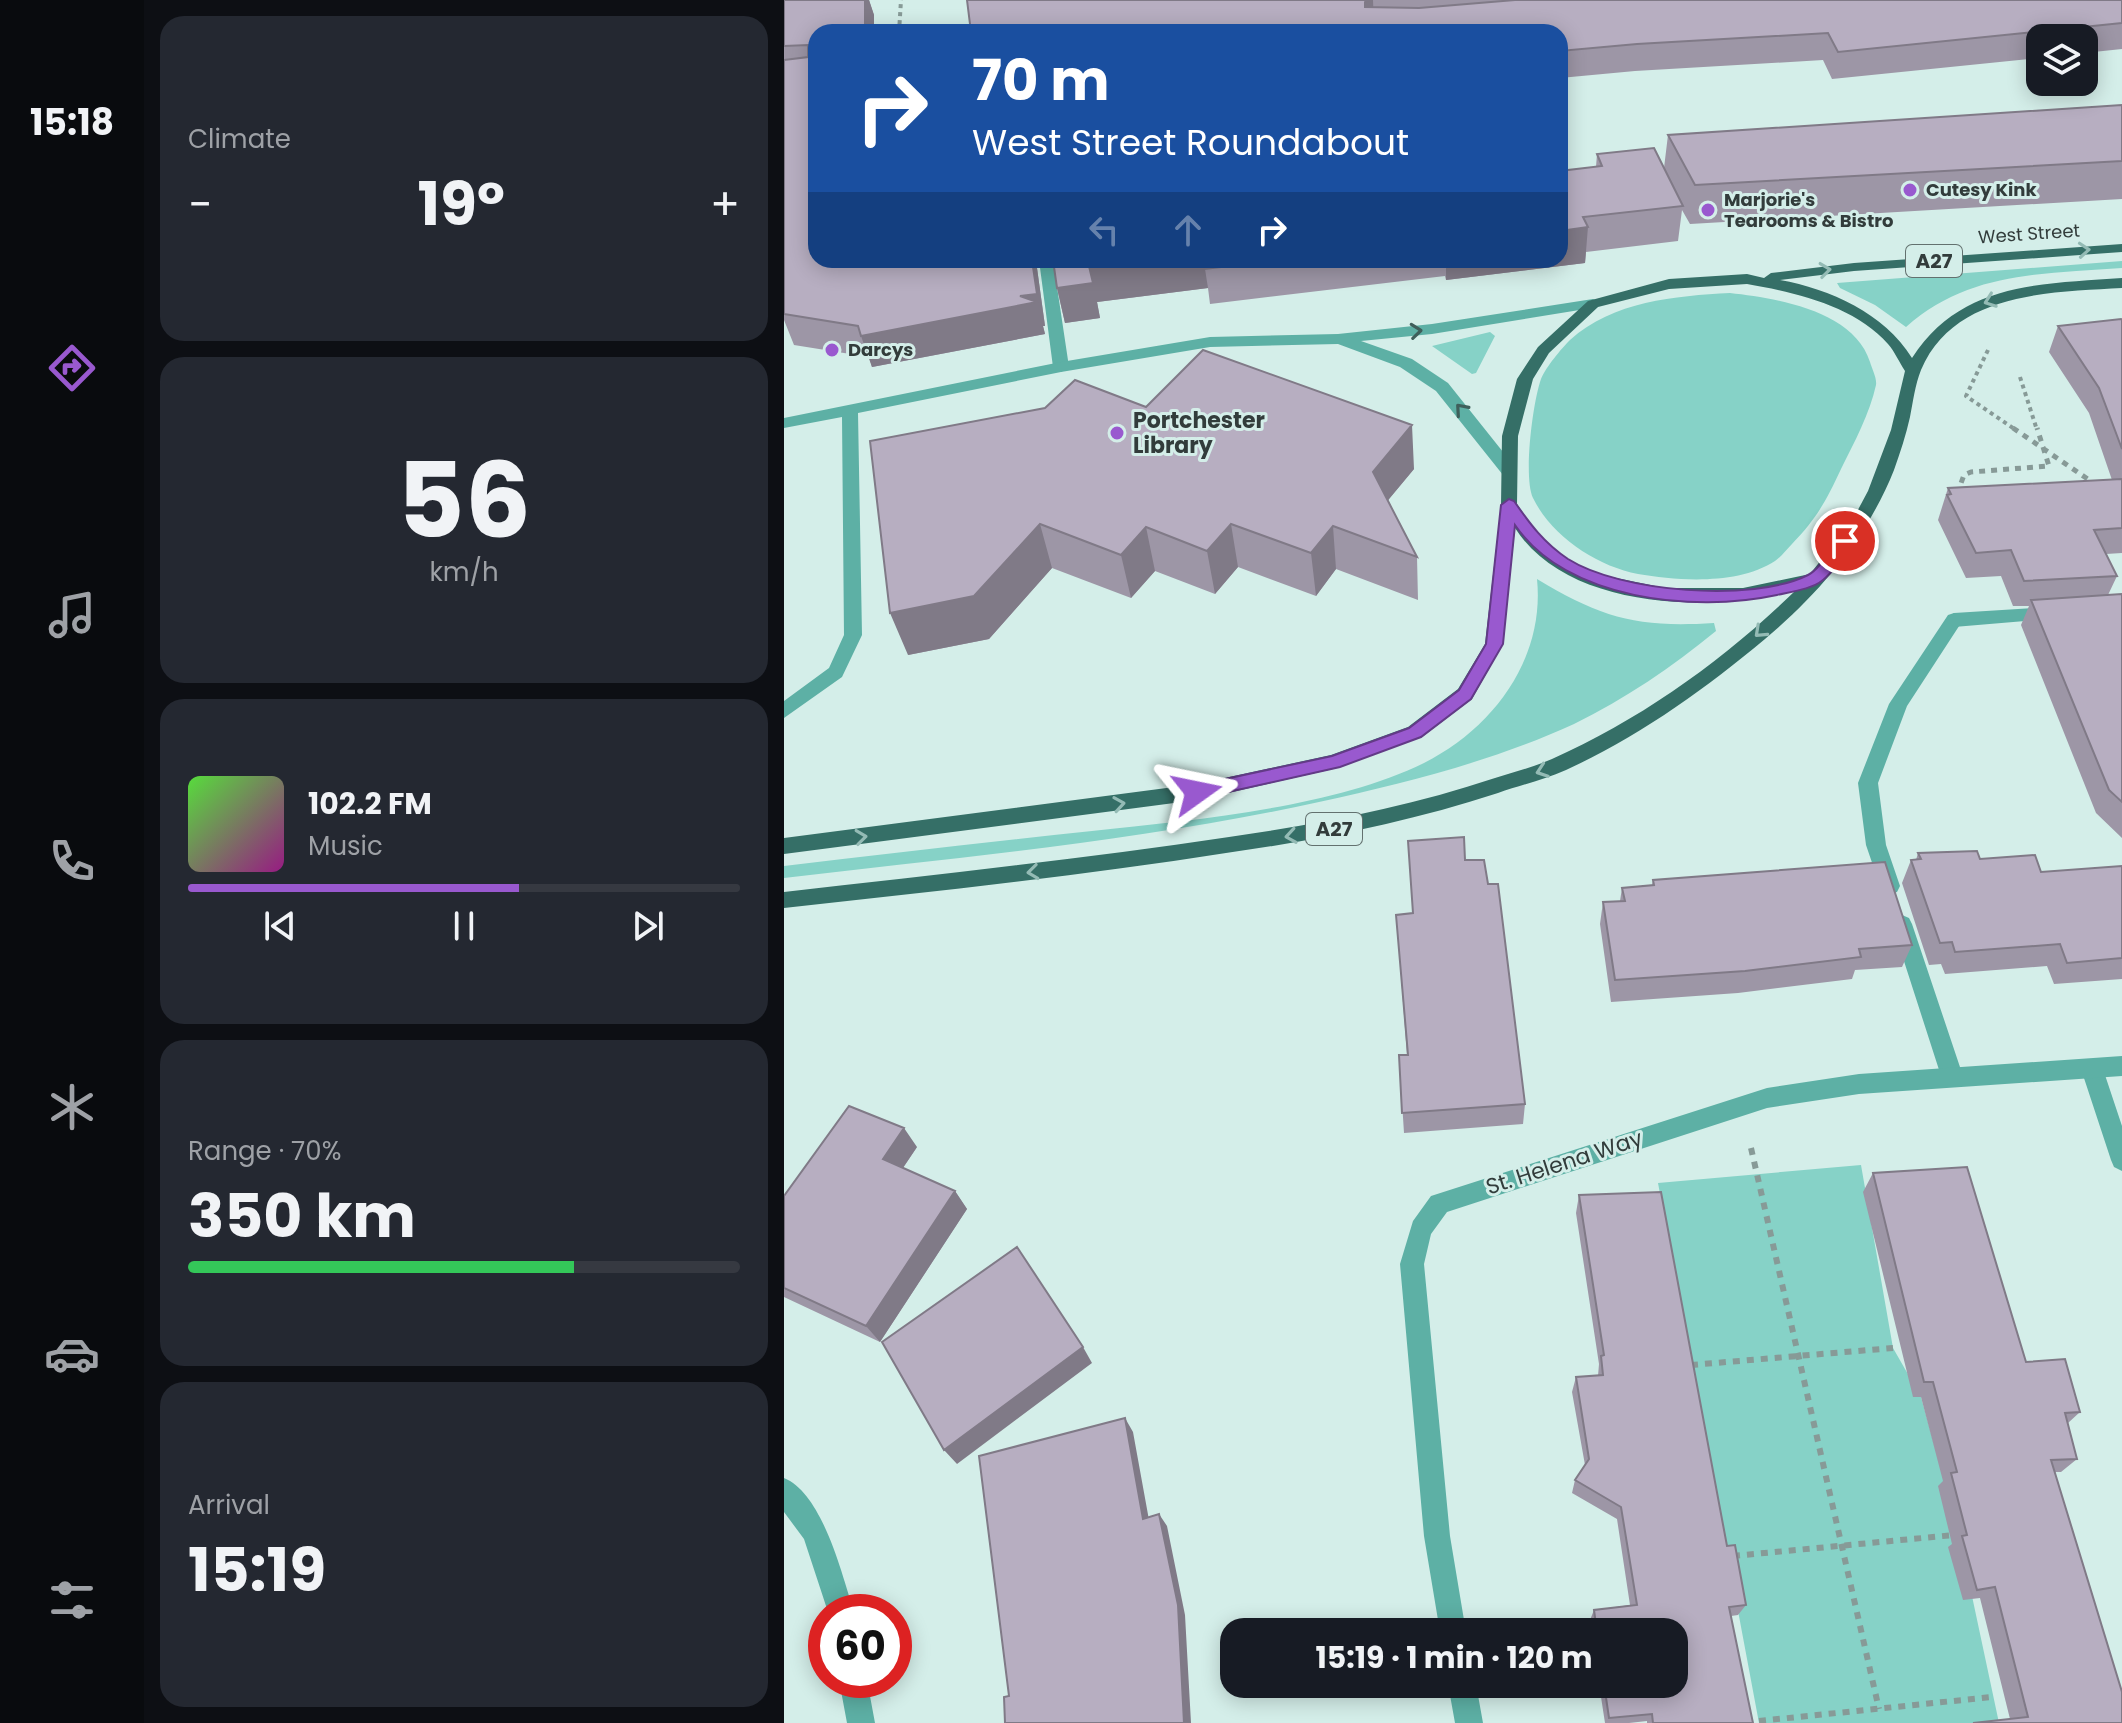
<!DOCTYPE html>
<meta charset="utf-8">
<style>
:root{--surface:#171b24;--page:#242831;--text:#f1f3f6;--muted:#9ea1a6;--line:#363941;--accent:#9959cf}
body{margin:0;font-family:Poppins,sans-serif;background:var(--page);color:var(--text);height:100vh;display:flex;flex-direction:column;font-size:30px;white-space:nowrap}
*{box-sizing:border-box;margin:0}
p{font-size:26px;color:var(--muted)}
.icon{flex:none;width:44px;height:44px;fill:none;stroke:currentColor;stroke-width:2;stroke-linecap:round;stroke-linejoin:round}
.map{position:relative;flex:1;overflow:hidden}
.details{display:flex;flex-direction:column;gap:16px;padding:16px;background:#0d0f14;width:640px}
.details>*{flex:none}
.banner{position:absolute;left:24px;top:24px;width:760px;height:244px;border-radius:24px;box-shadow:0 4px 20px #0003;background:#1a4fa0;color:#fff;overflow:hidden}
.controls{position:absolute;left:1242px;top:24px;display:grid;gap:16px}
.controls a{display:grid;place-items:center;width:72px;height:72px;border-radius:16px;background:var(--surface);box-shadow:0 4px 20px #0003;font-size:40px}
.speed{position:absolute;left:24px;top:1594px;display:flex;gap:16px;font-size:40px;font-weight:700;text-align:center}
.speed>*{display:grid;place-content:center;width:104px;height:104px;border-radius:50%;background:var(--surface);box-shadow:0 4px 20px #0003;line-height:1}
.speed .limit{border:12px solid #d22;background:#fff;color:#111}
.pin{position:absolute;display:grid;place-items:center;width:68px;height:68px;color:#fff;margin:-34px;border:4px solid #fff;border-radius:50%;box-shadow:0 2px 8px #0007}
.me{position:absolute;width:88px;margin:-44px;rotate:78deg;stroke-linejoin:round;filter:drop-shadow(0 0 6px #0008)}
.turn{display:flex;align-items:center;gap:28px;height:168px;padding:0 32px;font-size:36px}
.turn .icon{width:104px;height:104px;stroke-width:2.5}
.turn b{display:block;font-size:56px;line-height:68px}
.lanes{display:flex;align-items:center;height:76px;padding:0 32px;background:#0003;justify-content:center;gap:40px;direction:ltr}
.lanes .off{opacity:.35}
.big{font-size:60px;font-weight:700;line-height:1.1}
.details .card{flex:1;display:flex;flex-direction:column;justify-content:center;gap:12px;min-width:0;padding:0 28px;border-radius:24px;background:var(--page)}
.details .dial{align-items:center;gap:0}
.dial b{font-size:104px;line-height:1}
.song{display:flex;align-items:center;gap:24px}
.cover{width:96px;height:96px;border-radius:12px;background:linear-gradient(135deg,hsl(110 70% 55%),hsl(310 70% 35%))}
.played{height:8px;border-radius:4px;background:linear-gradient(90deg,var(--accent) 60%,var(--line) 60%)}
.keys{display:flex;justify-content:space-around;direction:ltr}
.heat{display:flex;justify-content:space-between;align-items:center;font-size:44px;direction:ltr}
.charge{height:12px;border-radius:6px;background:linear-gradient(90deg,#34c759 70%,var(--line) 0)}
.trip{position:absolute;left:436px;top:1618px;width:468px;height:80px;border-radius:24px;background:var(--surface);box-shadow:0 4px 20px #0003;font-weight:700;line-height:80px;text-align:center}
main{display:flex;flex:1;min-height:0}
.dock{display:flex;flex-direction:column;width:144px;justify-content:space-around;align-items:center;background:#090b0e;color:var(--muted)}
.dock .icon{width:56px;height:56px}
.dock .selected{color:var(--accent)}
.dock b{font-size:36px;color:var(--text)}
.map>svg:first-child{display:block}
</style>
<main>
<nav class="dock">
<b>15:18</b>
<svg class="icon selected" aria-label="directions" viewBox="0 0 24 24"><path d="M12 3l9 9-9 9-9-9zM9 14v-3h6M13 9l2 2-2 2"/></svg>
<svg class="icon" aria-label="music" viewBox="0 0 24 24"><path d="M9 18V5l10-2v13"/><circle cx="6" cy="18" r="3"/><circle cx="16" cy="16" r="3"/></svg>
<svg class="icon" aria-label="phone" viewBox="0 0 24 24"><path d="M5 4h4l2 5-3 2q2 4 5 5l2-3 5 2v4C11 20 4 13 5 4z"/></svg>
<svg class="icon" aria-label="climate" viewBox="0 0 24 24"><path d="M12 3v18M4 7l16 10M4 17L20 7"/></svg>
<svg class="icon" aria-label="car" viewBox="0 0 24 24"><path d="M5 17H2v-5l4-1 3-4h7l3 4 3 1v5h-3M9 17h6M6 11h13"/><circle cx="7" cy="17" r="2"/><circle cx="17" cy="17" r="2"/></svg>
<svg class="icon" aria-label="filters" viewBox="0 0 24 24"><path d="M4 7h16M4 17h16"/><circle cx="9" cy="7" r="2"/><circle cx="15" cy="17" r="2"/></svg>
</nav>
<section class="details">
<div class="card"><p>Climate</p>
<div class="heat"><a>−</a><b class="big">19°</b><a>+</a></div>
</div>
<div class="card dial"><b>56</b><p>km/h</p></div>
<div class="card">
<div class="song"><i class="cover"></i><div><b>102.2 FM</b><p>Music</p></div></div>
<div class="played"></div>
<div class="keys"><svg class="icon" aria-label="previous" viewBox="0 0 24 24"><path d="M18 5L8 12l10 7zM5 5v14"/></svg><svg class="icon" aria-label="pause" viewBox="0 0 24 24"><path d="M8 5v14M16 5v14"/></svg><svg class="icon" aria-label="next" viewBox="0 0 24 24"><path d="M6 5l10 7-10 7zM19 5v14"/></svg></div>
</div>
<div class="card"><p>Range · 70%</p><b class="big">350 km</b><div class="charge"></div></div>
<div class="card"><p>Arrival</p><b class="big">15:19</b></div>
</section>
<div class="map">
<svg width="1338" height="1723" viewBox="0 0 1338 1723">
<rect width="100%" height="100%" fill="#d4eee9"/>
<!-- green -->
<path fill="#86d2c7" d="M 1338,261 L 1338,268 C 1259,274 1185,271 1122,327 L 1091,305 L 1056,288 L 1053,283 Z
M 946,293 C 991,298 1070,310 1086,362 C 1088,369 1093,378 1092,385 C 1086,413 1070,443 1057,469 C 1042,501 1033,518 1008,544 C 1003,549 997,557 991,561 C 954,585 895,581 854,574 C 813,566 768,537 749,498 C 739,477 749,401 757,379 C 762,367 777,349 786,340 C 829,301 891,296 946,293 Z
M 706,332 L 711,336 L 692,373 L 688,374 L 648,346 Z
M 753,579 C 818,618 853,628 930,623 L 932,631 C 888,667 841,699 790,724 C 709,761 622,783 535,802 C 359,841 179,857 0,878 L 0,866 C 103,854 205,842 308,831 C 410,820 548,808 640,763 C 710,728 761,658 753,579 Z
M 1077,1165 L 1109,1348 L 1137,1397 L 1175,1535 L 1215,1723 L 975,1723 L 874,1183 Z"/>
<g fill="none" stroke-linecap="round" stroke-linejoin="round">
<!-- path-far2 -->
<path stroke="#879a97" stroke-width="4" stroke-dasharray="4 4" stroke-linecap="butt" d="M 115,32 L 117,0
M 1204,350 L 1182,396 L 1232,430
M 1236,377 L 1253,430"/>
<!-- path-far1 -->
<path stroke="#879a97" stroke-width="5" stroke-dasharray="6 6" stroke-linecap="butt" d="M 1229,428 L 1311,484
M 1173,494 L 1180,475 L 1187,472 L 1265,466 L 1253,428"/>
<!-- path -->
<path stroke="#879a97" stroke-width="6" stroke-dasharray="7 7" stroke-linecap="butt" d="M 967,1148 L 1095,1709
M 907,1365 L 1109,1348
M 949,1556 L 1170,1535
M 975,1721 L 1208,1697"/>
<!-- service -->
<path fill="#5db0a5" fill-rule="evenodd" d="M 255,260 L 269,260 L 285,367 L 277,372 L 269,367 Z
M 1170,613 L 1179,620 L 1123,706 L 1094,783 L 1102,845 L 1116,886 L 1113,892 L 1106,894 L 1099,892 L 1096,886 L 1082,845 L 1074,783 L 1105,704 L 1164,615 Z
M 1118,915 L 1125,918 L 1128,924 L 1179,1076 L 1176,1083 L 1168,1086 L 1160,1083 L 1157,1076 L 1108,924 L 1111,918 Z
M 1308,1059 L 1316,1062 L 1319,1069 L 1338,1126 L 1338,1171 L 1330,1167 L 1327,1160 L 1297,1069 L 1300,1062 Z"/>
<!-- minor -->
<path fill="#5db0a5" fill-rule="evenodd" d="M 809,299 L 814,301 L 814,307 L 648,334 L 577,341 L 628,359 L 664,383 L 731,467 L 733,471 L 725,477 L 719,475 L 652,391 L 616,367 L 554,344 L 426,347 L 277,372 L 74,413 L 78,635 L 58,677 L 0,718 L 0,701 L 45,668 L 60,635 L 58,417 L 0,428 L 0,418 L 277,362 L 426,337 L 554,334 L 648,324 Z
M 1266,607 L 1275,613 L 1266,619 L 1170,627 L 1161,620 L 1170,613 Z
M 1338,1056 L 1338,1076 L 1075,1094 L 983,1108 L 663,1212 L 647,1234 L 640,1264 L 666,1536 L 682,1632 L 656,1632 L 640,1536 L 616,1264 L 629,1221 L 647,1196 L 983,1088 L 1075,1074 Z
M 0,1478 C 39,1494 58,1575 70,1612 L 44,1612 L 20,1539 L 0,1512 Z
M 55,1680 L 83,1680 L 91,1723 L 63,1723 Z
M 664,1684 L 692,1684 L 699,1723 L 671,1723 Z"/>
<!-- primary -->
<path fill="#356f67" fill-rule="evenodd" d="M 1338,244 L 1338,252 L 1070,271 L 996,280 C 1046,289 1100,313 1128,358 C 1177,282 1257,284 1338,278 L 1338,288 C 1267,292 1170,292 1137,370 C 1131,385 1129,402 1126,417 C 1122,435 1116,453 1110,470 C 1084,536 1035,594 981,639 C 920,690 854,737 782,770 C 760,780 736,785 714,793 C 625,822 535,840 442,853 C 295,876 148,892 0,908 L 0,892 C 149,875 297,859 445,837 C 535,824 624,807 711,778 C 730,772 750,767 768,759 C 858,719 941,659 1011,591 C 927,613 783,610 731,528 L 719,644 L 688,699 L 638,737 L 549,769 L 413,800 L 0,854 L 0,838 L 413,784 L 547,755 L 624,727 L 674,689 L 701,644 L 717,505 L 718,436 L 733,379 L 754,347 L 804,301 L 885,279 L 963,274 L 980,278 L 987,273 L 1070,263 ZM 963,284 C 1010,292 1071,306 1104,344 C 1111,352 1115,362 1121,371 L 1107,430 L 1084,491 L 1068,521 L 1026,574 L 959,588 L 881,588 L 813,574 L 781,558 L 755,537 L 733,504 L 734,436 L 749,379 L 765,353 L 814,307 L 885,289 Z"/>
</g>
<!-- wall -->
<path fill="#9d96a6" d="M 0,0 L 85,0 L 90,15 L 90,32 L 32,32 L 32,260 L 253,268 L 261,326 L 259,326 L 261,334 L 88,367 L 85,357 L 10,345 L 0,320 Z
M 183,0 L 1338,0 L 1338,49 L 1300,53 L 1300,38 L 1256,38 L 1256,58 L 1048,79 L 1039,60 L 851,71 L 776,78 L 776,32 Z
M 1338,105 L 1338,199 L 906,224 L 898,210 L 894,241 L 802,252 L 801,263 L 662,280 L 661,276 L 426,304 L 424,288 L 313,302 L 316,318 L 281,323 L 273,288 L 269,260 L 776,260 L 812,167 L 813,154 L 880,168 L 884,135 Z
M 1338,320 L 1338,553 L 1322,554 L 1333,576 L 1324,595 L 1338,594 L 1338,838 L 1312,813 L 1237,625 L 1245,606 L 1229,606 L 1217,576 L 1182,578 L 1154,520 L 1164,488 L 1328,480 L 1305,413 L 1265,352 L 1274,326 Z
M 362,407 L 630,469 L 604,500 L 633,557 L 634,600 L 552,569 L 532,596 L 454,567 L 431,594 L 371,571 L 347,598 L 268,568 L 205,639 L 124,655 Z
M 1134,853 L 1196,859 L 1257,872 L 1338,866 L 1338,979 L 1270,984 L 1263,966 L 1161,974 L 1157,964 L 1145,965 L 1118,883 L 1127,860 L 1132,860 Z
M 681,860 L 704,884 L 741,1104 L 739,1124 L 620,1133 L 615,1055 L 623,1055 L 614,937 L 628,913 Z
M 869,880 L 1128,945 L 1118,967 L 1071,970 L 1068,979 L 954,993 L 827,1002 L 816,924 L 819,902 L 836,901 L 838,888 L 868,885 Z
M 133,1147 L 119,1168 L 171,1191 L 183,1209 L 96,1342 L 0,1297 L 0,1196 Z
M 1089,1173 L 1242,1362 L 1296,1412 L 1284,1423 L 1293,1459 L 1277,1472 L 1271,1472 L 1338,1723 L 1226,1719 L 1196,1598 L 1179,1600 L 1164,1547 L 1168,1544 L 1154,1486 L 1159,1481 L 1137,1397 L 1129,1397 L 1079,1192 Z
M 795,1195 L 943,1546 L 962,1605 L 954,1615 L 947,1616 L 969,1723 L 863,1723 L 863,1721 L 845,1723 L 821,1723 L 815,1684 L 890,1684 L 890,1632 L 807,1632 L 806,1620 L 810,1610 L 846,1605 L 833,1519 L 788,1493 L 791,1480 L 801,1465 L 788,1392 L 792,1377 L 814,1376 L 815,1364 L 792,1213 Z"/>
<!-- shaded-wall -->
<path fill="#807a87" d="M 81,0 L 85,0 L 90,15 L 90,32 L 81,32 Z
M 585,0 L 589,0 L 590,25 L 581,7 L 581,2 Z
M 804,227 L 801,263 L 662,280 L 662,260 L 776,260 L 776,231 Z
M 248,260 L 251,260 L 253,268 L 261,326 L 259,326 L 261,334 L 88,367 L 77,336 L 236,296 Z
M 359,260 L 431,260 L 421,269 L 424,288 L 313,302 L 316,318 L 281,323 L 273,288 L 305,266 Z
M 628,425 L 630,469 L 591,516 L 589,472 Z
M 256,524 L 268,568 L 205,639 L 124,655 L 106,613 Z
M 447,524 L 454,567 L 431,594 L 423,551 Z
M 549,526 L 552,569 L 532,596 L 527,553 Z
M 362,527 L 371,571 L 347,598 L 337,555 Z
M 120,1128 L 133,1147 L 112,1178 L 99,1159 Z
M 171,1191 L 183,1209 L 96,1342 L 82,1326 Z
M 299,1347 L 308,1363 L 173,1464 L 160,1450 Z
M 341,1418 L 349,1432 L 367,1531 L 359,1519 Z
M 375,1514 L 383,1526 L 401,1615 L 407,1723 L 400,1723 Z"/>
<!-- building -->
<path fill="#b7aec1" stroke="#807a87" stroke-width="2" d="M 0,0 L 81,0 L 81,32 L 32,32 L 32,260 L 105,260 L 106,263 L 120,260 L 248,260 L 253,294 L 236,296 L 253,302 L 77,336 L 74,326 L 0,314 L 0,60 L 24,57 L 24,45 L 0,46 Z
M 183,0 L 585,0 L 581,2 L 581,7 L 635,8 L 731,0 L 1338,0 L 1338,23 L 1054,52 L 1044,33 L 853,44 L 776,51 L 776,32 L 187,32 Z
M 1338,105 L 1338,161 L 911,185 L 884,135 Z
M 870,148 L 899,206 L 799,217 L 804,227 L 776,231 L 776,171 L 818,166 L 813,154 Z
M 269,260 L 359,260 L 305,266 L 309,283 L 273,288 Z
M 430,260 L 497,260 L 421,269 Z
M 1337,319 L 1338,320 L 1338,449 L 1315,388 L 1274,326 Z
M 419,350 L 628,425 L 589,472 L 633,557 L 549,526 L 527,553 L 447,524 L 423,551 L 362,527 L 337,555 L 256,524 L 190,596 L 106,613 L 86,441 L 261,408 L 291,380 L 362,407 Z
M 1338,479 L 1338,528 L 1310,530 L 1333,576 L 1240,581 L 1227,550 L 1192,553 L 1163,495 L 1167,494 L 1164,488 Z
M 1338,594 L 1338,802 L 1325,790 L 1247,600 Z
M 680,837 L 681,860 L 700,860 L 704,884 L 714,884 L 741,1104 L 618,1113 L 615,1055 L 624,1055 L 612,915 L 629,913 L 624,841 Z
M 1193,851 L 1196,859 L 1251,855 L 1257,872 L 1338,866 L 1338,958 L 1283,963 L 1276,944 L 1171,952 L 1168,942 L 1156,943 L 1127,860 L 1137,859 L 1134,853 Z
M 1101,862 L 1128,945 L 1075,949 L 1077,957 L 961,971 L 831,980 L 819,902 L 841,901 L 838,888 L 870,885 L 869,880 Z
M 65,1106 L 120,1128 L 99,1159 L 171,1191 L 82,1326 L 0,1288 L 0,1196 Z
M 1183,1167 L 1242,1362 L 1281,1359 L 1296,1412 L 1281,1413 L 1293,1459 L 1267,1460 L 1338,1692 L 1338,1723 L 1189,1723 L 1244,1717 L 1211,1587 L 1193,1590 L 1178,1536 L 1183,1535 L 1167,1473 L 1173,1472 L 1149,1382 L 1140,1382 L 1089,1173 Z
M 877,1192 L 943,1546 L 951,1545 L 962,1605 L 945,1607 L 969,1723 L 869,1723 L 868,1714 L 825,1718 L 820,1684 L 890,1684 L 890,1632 L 813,1632 L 810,1610 L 853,1605 L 837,1507 L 791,1480 L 805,1459 L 792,1377 L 819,1375 L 817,1356 L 820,1355 L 795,1195 Z
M 233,1247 L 299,1347 L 160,1450 L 98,1342 Z
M 341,1418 L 359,1519 L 375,1514 L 394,1605 L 400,1723 L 221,1723 L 220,1697 L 225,1696 L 195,1456 Z"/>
<!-- one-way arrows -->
<defs><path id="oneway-chevron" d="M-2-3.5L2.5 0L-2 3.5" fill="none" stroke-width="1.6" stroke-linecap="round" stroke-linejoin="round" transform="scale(2)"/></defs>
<g stroke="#94bbb5">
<use href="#oneway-chevron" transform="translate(1300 250) rotate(-4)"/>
<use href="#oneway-chevron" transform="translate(1041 270) rotate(-7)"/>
<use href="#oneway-chevron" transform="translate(1206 301) rotate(160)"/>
<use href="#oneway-chevron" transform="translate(976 632) rotate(137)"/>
<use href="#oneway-chevron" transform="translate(758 771) rotate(161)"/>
<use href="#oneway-chevron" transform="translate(335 804) rotate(-9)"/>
<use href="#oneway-chevron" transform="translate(507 836) rotate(171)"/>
<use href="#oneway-chevron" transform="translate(77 837) rotate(-7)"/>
<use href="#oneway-chevron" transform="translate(249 872) rotate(173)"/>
</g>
<g stroke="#3f5f5b">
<use href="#oneway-chevron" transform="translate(632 331) rotate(-6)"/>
<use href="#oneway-chevron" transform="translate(677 409) rotate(-131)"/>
</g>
<!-- route -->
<path fill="#9959cf" stroke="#633a87" stroke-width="2" d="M 725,499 L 730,501 C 746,524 760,543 784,559 C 836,592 968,603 1024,575 C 1036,569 1047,548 1055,538 L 1061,536 L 1068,541 C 1061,554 1050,571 1039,580 C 1029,589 1006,592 993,595 C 910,613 782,600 731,525 L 719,644 L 687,699 L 637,737 L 556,767 L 413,799 L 407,797 L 404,792 L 407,787 L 413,785 L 548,756 L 625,728 L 675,690 L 702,644 L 717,505 Z"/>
<!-- markers -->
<g fill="#9959cf" stroke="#d4eee9" stroke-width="3">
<circle cx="1126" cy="190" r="8"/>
<circle cx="924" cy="210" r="8"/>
<circle cx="48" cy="350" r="8"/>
<circle cx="333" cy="433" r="8"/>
</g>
<g text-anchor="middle" stroke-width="6" stroke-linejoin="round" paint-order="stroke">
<!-- far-poi labels -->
<g font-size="18" font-weight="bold" fill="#323c3b" stroke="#d4eee9" text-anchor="start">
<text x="1142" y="196">Cutesy Kink</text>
<text x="940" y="206">Marjorie's<tspan x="940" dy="21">Tearooms &amp; Bistro</tspan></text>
<text x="64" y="356">Darcys</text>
</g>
<!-- far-street labels -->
<g font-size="18" fill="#323c3b" stroke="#d4eee9">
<text transform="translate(1245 234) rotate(-4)" y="6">West Street</text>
</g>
<!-- shield labels -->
<g fill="#d4eee9" stroke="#63716f" stroke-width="2">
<rect x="1122" y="245" width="56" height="32" rx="6"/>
<rect x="522" y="813" width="56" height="32" rx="6"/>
</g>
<g font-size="20" font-weight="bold" fill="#323c3b">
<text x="1150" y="268">A27</text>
<text x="550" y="836">A27</text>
</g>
<!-- poi labels -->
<g font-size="22" font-weight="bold" fill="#323c3b" stroke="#d4eee9" text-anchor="start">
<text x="349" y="428">Portchester<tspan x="349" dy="25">Library</tspan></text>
</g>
<!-- street labels -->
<g font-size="22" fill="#323c3b" stroke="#d4eee9">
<text transform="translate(780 1162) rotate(-18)" y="8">St. Helena Way</text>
</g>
</g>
</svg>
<div class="controls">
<a><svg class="icon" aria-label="layers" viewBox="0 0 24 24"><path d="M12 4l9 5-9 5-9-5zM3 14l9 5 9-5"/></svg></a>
</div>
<div class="speed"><div class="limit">60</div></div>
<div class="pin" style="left:1061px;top:541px;background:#d93025"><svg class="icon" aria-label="arrive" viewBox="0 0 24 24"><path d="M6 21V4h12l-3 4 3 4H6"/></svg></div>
<svg class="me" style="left:413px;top:792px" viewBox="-20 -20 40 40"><path d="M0-17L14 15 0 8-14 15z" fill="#9959cf" stroke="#fff" stroke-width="4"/></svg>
<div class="trip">15:19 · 1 min · 120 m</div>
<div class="banner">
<div class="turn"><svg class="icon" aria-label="right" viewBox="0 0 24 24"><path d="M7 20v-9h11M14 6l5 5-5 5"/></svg><div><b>70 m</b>West Street Roundabout</div></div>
<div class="lanes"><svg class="icon off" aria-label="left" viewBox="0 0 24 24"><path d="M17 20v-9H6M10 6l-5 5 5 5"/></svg><svg class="icon off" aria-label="ahead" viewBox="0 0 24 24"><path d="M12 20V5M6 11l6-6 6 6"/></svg><svg class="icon" aria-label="right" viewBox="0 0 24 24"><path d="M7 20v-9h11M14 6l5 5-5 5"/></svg></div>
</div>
</div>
</main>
